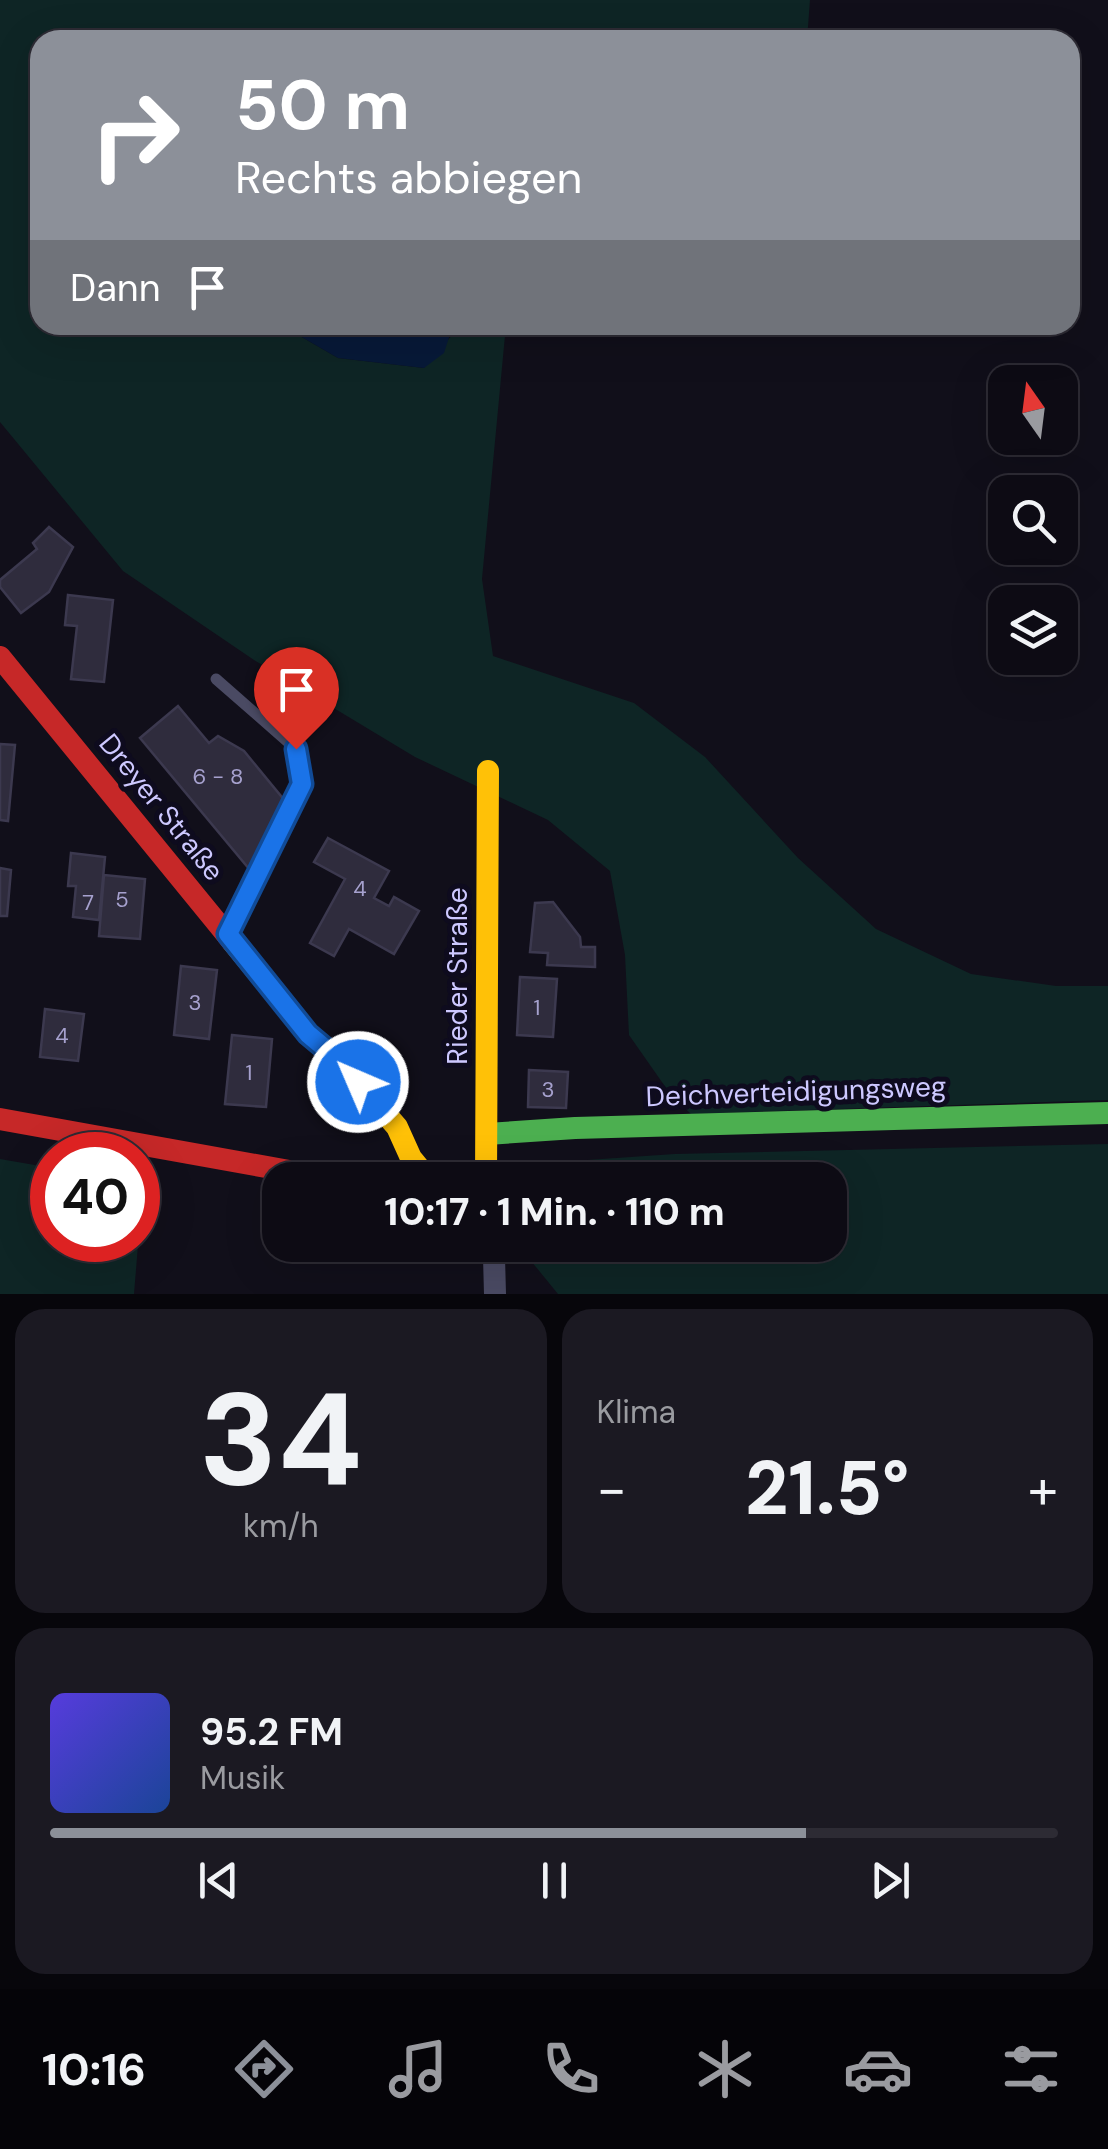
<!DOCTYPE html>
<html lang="de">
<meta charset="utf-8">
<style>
:root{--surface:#0d0b14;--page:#1b1922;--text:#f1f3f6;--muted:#9a9ba0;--line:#2d2b34;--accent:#8c9099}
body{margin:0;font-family:"DM Sans",sans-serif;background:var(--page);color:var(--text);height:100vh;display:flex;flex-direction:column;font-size:38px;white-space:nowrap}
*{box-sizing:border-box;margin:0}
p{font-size:32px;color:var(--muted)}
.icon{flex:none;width:55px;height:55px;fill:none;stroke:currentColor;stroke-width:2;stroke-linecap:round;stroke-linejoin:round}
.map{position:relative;height:1294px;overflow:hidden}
.details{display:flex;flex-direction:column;gap:15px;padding:15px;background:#07060b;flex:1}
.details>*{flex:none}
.hud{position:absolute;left:30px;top:30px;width:1050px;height:305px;border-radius:30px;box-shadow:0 10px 40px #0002,0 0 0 2px var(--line);background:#8c9099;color:#fff;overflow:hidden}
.needle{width:65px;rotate:346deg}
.buttons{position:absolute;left:988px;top:365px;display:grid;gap:20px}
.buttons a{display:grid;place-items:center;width:90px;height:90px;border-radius:20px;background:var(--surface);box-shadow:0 10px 40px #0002,0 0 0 2px var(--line);font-size:50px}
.speed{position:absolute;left:30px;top:1132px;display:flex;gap:20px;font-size:50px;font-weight:700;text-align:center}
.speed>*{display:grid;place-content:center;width:130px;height:130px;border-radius:50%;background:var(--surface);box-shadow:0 10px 40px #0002,0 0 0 2px var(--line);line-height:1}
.speed .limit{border:15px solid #d22;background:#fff;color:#111}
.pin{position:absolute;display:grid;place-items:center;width:85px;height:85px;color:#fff;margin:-102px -42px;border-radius:50% 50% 50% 0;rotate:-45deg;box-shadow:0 0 10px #0007}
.pin .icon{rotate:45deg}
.me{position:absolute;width:110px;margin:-55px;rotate:315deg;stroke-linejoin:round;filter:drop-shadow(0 0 8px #0008)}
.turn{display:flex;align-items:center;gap:35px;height:210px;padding:0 40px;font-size:45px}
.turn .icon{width:130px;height:130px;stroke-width:2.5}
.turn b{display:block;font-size:70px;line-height:85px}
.then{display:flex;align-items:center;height:95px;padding:0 40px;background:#0003;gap:20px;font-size:38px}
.big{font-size:75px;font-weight:800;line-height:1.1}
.details .tile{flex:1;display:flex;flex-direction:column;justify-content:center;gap:15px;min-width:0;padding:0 35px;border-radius:30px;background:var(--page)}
.details .dial{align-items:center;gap:0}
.dial b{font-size:130px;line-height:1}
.song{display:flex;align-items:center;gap:30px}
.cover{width:120px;height:120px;border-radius:15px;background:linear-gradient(135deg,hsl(250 70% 55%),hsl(220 70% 35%))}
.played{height:10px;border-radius:5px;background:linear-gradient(90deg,var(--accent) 75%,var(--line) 75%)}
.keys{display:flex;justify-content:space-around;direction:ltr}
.heat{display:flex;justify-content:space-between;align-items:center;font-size:55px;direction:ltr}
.details .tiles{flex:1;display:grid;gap:15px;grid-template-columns:1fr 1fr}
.tile:last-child{grid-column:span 2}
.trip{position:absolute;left:262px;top:1162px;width:585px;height:100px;border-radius:30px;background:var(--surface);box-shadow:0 10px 40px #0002,0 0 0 2px var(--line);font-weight:800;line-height:100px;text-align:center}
.tabs{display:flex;height:160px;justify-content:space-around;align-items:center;background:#050408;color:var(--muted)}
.tabs .icon{width:70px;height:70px}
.tabs .selected{color:var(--accent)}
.tabs b{font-size:45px;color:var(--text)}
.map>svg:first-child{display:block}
</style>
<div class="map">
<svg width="1108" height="1294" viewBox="0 0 1108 1294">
<rect width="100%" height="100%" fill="#110f1a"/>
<!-- green -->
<path fill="#0e2525" d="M 0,0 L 810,0 L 807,40 L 40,40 L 40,325 L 281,325 L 338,358 L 424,368 L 453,334 L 453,325 L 506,325 L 482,579 L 493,656 L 634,703 L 705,757 L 798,858 L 876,929 L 971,974 L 1056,986 L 1108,986 L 1108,1100 L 691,1114 L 671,1095 L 629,1035 L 625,955 L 610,871 L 548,820 L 415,757 L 254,660 L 123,571 L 0,422 Z
M 1108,1144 L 1108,1294 L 558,1294 L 518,1245 L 830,1245 L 830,1180 L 514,1180 L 514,1165 L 675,1154 Z
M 0,1159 L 52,1168 L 52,1240 L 138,1240 L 138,1183 L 143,1184 L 134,1294 L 0,1294 Z"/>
<!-- water -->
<path fill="#071938" d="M 281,325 L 453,325 L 444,353 L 424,368 L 338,358 Z"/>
<!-- building -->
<path fill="#2f2c3d" stroke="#3c394f" stroke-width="2.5" d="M 49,527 L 73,547 L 49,592 L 21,613 L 0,587 L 0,580 L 37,549 L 33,543 Z
M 68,595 L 113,600 L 104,682 L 71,679 L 77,626 L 65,625 Z
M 178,706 L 209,743 L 218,736 L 244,751 L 285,801 L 250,870 L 140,738 Z
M 0,744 L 15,745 L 8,821 L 0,820 Z
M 328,838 L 389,871 L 374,898 L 389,906 L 394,897 L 419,911 L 394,954 L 349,929 L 334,956 L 310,943 L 345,879 L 314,862 Z
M 71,853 L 105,857 L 99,920 L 73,917 L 76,886 L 68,886 Z
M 0,868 L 11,870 L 7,916 L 0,916 Z
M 104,875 L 145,879 L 140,939 L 99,936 Z
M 553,902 L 580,937 L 581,947 L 595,947 L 595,967 L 547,965 L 548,953 L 530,952 L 535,903 Z
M 181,966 L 217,970 L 209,1039 L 174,1035 Z
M 520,977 L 557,979 L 553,1037 L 517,1035 Z
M 45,1009 L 84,1014 L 78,1061 L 40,1057 Z
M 232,1035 L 272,1039 L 266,1107 L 225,1104 Z
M 529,1070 L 568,1072 L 566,1108 L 528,1107 Z"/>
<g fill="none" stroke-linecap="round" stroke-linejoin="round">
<!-- lane -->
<path stroke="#4a4a63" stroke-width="11" d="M 216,679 L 296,749 L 302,784 L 230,931"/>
<!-- street -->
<path stroke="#4a4a63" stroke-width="22" d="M 483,1245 L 494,1257 L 495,1294"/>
<!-- fast -->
<path stroke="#4caf50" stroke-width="22" d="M 487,1134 L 575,1128 L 1108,1113"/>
<!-- slow -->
<path stroke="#ffc107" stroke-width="22" d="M 232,941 L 308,1034 L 339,1060 L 397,1127 L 411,1158 L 429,1180
M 486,1180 L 488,771"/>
<!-- jam -->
<path stroke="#c62828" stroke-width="22" d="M 0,657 L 232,941
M 0,1119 L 339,1180"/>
</g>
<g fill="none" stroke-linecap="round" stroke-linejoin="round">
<defs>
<path id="route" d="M 296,749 L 302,784 L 228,934 L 308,1034 L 339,1060 L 358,1082"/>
</defs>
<!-- route casing -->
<use href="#route" stroke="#114b97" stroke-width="25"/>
<!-- route -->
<use href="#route" stroke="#1a73e8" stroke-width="18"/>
</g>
<g text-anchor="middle" stroke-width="10" stroke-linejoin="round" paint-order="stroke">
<!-- number labels -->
<g font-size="22" fill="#a6a1ce">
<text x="218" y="784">6 - 8</text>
<text x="360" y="896">4</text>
<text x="122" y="907">5</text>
<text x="88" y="910">7</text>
<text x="195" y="1010">3</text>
<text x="537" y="1015">1</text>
<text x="62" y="1043">4</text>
<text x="249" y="1080">1</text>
<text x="548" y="1097">3</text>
</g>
<!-- street labels -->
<g font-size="28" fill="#cdc8ff" stroke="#0e0b1e">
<text transform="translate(162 807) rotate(51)" y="10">Dreyer Straße</text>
<text transform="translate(457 976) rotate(-90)" y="10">Rieder Straße</text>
<text transform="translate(796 1091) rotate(-2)" y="10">Deichverteidigungsweg</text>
</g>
</g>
</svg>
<div class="buttons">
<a><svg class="needle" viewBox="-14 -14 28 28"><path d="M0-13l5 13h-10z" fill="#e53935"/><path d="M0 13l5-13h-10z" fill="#9a9ba0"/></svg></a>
<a><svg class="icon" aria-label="search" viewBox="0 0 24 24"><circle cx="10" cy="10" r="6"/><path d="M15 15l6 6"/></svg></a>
<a><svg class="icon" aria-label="layers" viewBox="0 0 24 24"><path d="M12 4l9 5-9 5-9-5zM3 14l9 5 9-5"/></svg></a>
</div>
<div class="speed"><div class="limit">40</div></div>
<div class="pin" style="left:296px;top:749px;background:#d93025"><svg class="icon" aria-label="arrive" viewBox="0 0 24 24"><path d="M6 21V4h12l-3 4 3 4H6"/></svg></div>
<svg class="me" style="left:358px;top:1082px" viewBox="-20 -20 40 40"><circle r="17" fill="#1a73e8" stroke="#fff" stroke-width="3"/><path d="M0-11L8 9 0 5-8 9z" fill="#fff"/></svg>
<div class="trip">10:17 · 1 Min. · 110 m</div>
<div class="hud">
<div class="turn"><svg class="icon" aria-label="right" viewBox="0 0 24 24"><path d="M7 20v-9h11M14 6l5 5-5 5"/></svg><div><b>50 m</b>Rechts abbiegen</div></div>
<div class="then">Dann<svg class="icon" aria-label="arrive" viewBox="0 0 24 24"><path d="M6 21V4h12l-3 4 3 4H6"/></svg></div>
</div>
</div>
<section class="details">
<div class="tiles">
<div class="tile dial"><b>34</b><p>km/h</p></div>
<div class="tile"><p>Klima</p>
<div class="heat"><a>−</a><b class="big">21.5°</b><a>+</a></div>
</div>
<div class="tile">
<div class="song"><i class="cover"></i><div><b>95.2 FM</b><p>Musik</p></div></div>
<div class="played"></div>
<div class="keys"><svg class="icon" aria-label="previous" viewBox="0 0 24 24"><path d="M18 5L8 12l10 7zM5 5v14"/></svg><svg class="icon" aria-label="pause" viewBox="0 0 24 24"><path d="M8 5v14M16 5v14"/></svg><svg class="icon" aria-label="next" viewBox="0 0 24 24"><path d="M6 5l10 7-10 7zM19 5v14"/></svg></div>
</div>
</div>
</section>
<nav class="tabs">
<b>10:16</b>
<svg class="icon selected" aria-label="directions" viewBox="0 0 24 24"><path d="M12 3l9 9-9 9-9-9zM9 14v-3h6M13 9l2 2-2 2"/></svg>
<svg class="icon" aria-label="music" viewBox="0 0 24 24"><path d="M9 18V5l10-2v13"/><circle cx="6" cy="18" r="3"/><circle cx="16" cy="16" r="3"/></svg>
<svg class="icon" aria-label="phone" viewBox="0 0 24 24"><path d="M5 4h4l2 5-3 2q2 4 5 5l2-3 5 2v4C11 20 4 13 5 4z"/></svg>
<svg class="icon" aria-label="climate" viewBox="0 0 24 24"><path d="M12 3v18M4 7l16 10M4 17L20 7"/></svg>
<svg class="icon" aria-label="car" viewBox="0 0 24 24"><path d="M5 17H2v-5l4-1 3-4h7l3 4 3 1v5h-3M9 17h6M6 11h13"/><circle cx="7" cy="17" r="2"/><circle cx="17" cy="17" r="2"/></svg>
<svg class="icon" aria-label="filters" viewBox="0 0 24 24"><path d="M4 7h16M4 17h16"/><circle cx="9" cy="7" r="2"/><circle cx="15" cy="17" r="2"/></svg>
</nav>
